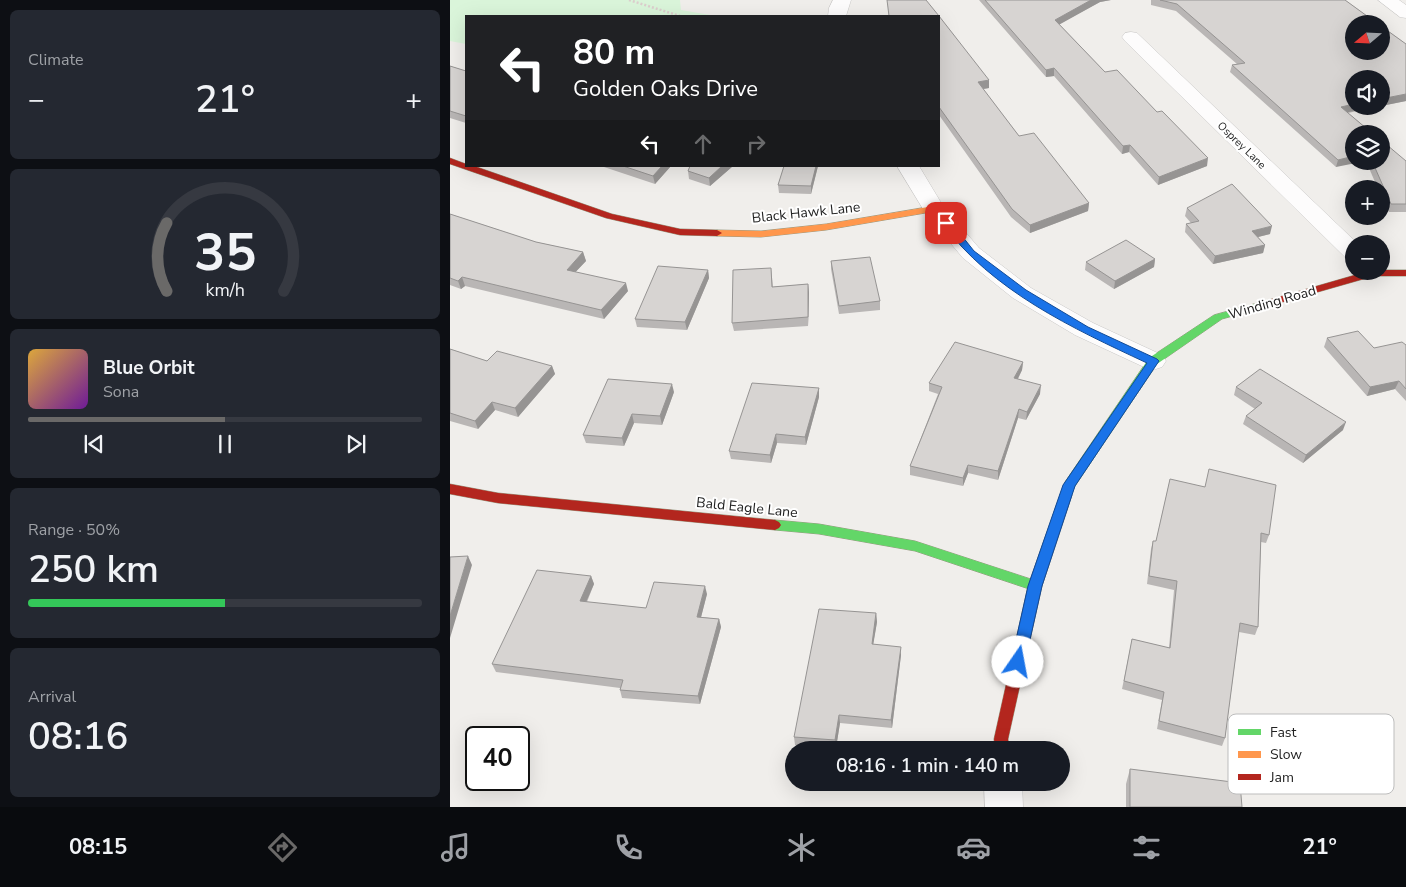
<!DOCTYPE html>
<meta charset="utf-8">
<style>
:root{--surface:#171b24;--page:#242831;--text:#f1f3f6;--muted:#9ea1a6;--line:#363941;--accent:#6a6968}
body{margin:0;font-family:"Nunito Sans",sans-serif;background:var(--page);color:var(--text);height:100vh;display:flex;flex-direction:column;font-size:19px;white-space:nowrap}
*{box-sizing:border-box;margin:0}
p{font-size:16px;color:var(--muted)}
.icon{flex:none;width:28px;height:28px;fill:none;stroke:currentColor;stroke-width:2;stroke-linecap:round;stroke-linejoin:round}
.map{position:relative;flex:1;overflow:hidden}
.panel{display:flex;flex-direction:column;gap:10px;padding:10px;background:#0d0f14;width:450px}
.panel>*{flex:none}
.banner{position:absolute;left:15px;top:15px;width:475px;height:152px;border-radius:0px;box-shadow:0 5px 20px #0002;background:#202124;color:#fff;overflow:hidden}
.needle{width:32px;rotate:251deg}
.buttons{position:absolute;left:895px;top:15px;display:grid;gap:10px}
.buttons a{display:grid;place-items:center;width:45px;height:45px;border-radius:50%;background:var(--surface);box-shadow:0 5px 20px #0002;font-size:25px}
.speed{position:absolute;left:15px;top:726px;display:flex;gap:10px;font-size:25px;font-weight:700;text-align:center}
.speed>*{display:grid;place-content:center;width:65px;height:65px;border-radius:50%;background:var(--surface);box-shadow:0 5px 20px #0002;line-height:1}
.speed .limit{border:2px solid #111;border-radius:8px;background:#fff;color:#111}
.pin{position:absolute;display:grid;place-items:center;width:42px;height:42px;color:#fff;margin:-21px;border-radius:10px;box-shadow:0 2px 8px #0006}
.me{position:absolute;width:55px;margin:-28px;rotate:12deg;stroke-linejoin:round;filter:drop-shadow(0 0 4px #0008)}
.turn{display:flex;align-items:center;gap:18px;height:105px;padding:0 25px;font-size:22px}
.turn .icon{width:65px;height:65px;stroke-width:2.5}
.turn b{display:block;font-size:35px;line-height:42px}
.lanes{display:flex;align-items:center;height:48px;padding:0 25px;background:#0003;justify-content:center;gap:25px;direction:ltr}
.lanes .off{opacity:.35}
.big{font-size:38px;font-weight:600;line-height:1.1}
.panel .widget{flex:1;display:flex;flex-direction:column;justify-content:center;gap:8px;min-width:0;padding:0 18px;border-radius:8px;background:var(--page)}
.panel .dial{align-items:center;gap:0}
.dial svg{height:130px;overflow:visible;fill:none;stroke:var(--line);stroke-width:7;stroke-linecap:round;text-anchor:middle}
.dial text{fill:var(--text);stroke:none}
.song{display:flex;align-items:center;gap:15px}
.cover{width:60px;height:60px;border-radius:8px;background:linear-gradient(135deg,hsl(40 70% 55%),hsl(280 70% 35%))}
.played{height:5px;border-radius:2px;background:linear-gradient(90deg,var(--accent) 50%,var(--line) 50%)}
.keys{display:flex;justify-content:space-around;direction:ltr}
.heat{display:flex;justify-content:space-between;align-items:center;font-size:28px;direction:ltr}
.charge{height:8px;border-radius:4px;background:linear-gradient(90deg,#34c759 50%,var(--line) 0)}
.trip{position:absolute;left:335px;top:741px;width:285px;height:50px;border-radius:25px;background:var(--surface);box-shadow:0 5px 20px #0002;font-weight:600;line-height:50px;text-align:center}
.dock{display:flex;height:80px;justify-content:space-around;align-items:center;background:#090b0e;color:var(--muted)}
.dock .icon{width:35px;height:35px}
.dock .active{color:var(--accent)}
.dock b{font-size:22px;color:var(--text)}
main{display:flex;flex:1;min-height:0}
.map>svg:first-child{display:block}
</style>
<main>
<section class="panel">
<div class="widget"><p>Climate</p>
<div class="heat"><a>−</a><b class="big">21°</b><a>+</a></div>
</div>
<div class="widget dial"><svg viewBox="0 0 100 80">
<path d="M14 69A42 42 0 1 1 86 69"/>
<path d="M14 69A42 42 0 0 1 14 27" stroke="#6a6968"/>
<text x="50" y="56" font-size="32" font-weight="700">35</text>
<text x="50" y="72" font-size="11">km/h</text>
</svg></div>
<div class="widget">
<div class="song"><i class="cover"></i><div><b>Blue Orbit</b><p>Sona</p></div></div>
<div class="played"></div>
<div class="keys"><svg class="icon" aria-label="previous" viewBox="0 0 24 24"><path d="M18 5L8 12l10 7zM5 5v14"/></svg><svg class="icon" aria-label="pause" viewBox="0 0 24 24"><path d="M8 5v14M16 5v14"/></svg><svg class="icon" aria-label="next" viewBox="0 0 24 24"><path d="M6 5l10 7-10 7zM19 5v14"/></svg></div>
</div>
<div class="widget"><p>Range · 50%</p><b class="big">250 km</b><div class="charge"></div></div>
<div class="widget"><p>Arrival</p><b class="big">08:16</b></div>
</section>
<div class="map">
<svg width="956" height="807" viewBox="0 0 956 807">
<rect width="100%" height="100%" fill="#f0eeeb"/>
<!-- park -->
<path fill="#daf5da" d="M 0,0 L 230,0 L 231,10 L 266,16 L 16,16 L 16,44 L 0,41 Z"/>
<g fill="none" stroke-linecap="round" stroke-linejoin="round">
<defs>
<path id="street" d="M 383,0 L 401,0 L 396,16 L 378,16 L 379,8 Z
M 928,0 L 949,0 L 956,5 L 956,18 L 950,17 Z
M 681,32 L 687,33 L 908,244 L 904,244 L 904,260 L 896,258 L 675,41 L 672,37 L 675,33 Z
M 447,166 L 469,166 L 493,206 L 529,248 L 581,288 L 643,323 L 712,355 L 716,361 L 712,367 L 703,370 L 694,367 L 625,335 L 563,298 L 513,258 L 476,214 Z
M 534,782 L 572,782 L 573,807 L 535,807 Z"/>
<path id="fast" d="M 819,300 L 823,301 L 824,303 L 823,305 L 772,319 L 707,364 L 625,486 L 620,498 L 612,498 L 610,495 L 615,482 L 699,358 L 764,315 Z
M 325,520 L 369,524 L 465,541 L 590,582 L 592,586 L 590,590 L 585,591 L 465,551 L 369,534 L 325,530 L 321,528 L 319,525 L 321,522 Z"/>
<path id="slow" d="M 484,206 L 487,207 L 487,211 L 376,230 L 311,237 L 267,236 L 262,233 L 267,230 L 311,231 L 376,224 Z"/>
<path id="jam" d="M 0,158 L 16,164 L 16,166 L 24,166 L 162,214 L 230,229 L 267,230 L 272,233 L 267,236 L 230,235 L 156,218 L 0,164 Z
M 931,270 L 956,270 L 956,276 L 924,276 L 819,306 L 814,303 L 815,301 L 919,271 Z
M 0,484 L 48,493 L 325,520 L 329,522 L 331,525 L 329,528 L 325,530 L 48,503 L 0,494 Z
M 616,490 L 620,492 L 622,495 L 592,586 L 558,739 L 559,750 L 545,750 L 544,739 L 578,586 L 610,495 L 612,492 Z"/>
</defs>
<!-- street casing -->
<use href="#street" stroke="#c9c8c7" stroke-width="1"/>
<!-- fast casing -->
<use href="#fast" stroke="#999a82" stroke-width="1"/>
<!-- slow casing -->
<use href="#slow" stroke="#999a82" stroke-width="1"/>
<!-- jam casing -->
<use href="#jam" stroke="#999a82" stroke-width="1"/>
<!-- path -->
<path stroke="#dccecd" stroke-width="2.5" stroke-dasharray="2 2" stroke-linecap="butt" d="M 179,0 L 230,16"/>
<!-- street -->
<use href="#street" fill="#fdfcfc" fill-rule="evenodd"/>
<!-- fast -->
<use href="#fast" fill="#63d668" fill-rule="evenodd"/>
<!-- slow -->
<use href="#slow" fill="#ff974d" fill-rule="evenodd"/>
<!-- jam -->
<use href="#jam" fill="#b3261e" fill-rule="evenodd"/>
</g>
<!-- wall -->
<path fill="#b9b6b5" d="M 529,0 L 661,0 L 650,2 L 609,24 L 655,72 L 757,166 L 708,185 L 679,152 L 672,154 L 604,76 L 596,77 Z
M 701,0 L 895,0 L 956,44 L 956,101 L 931,106 L 904,106 L 930,106 L 898,113 L 923,134 L 886,167 L 780,72 L 782,65 L 787,64 L 726,11 L 701,5 Z
M 489,16 L 539,88 L 533,89 L 569,136 L 639,203 L 638,211 L 580,233 L 561,217 L 489,115 Z
M 0,66 L 16,71 L 16,123 L 0,118 Z
M 916,161 L 956,161 L 956,212 L 939,212 L 931,195 L 931,189 L 928,189 Z
M 151,166 L 221,166 L 205,184 Z
M 283,166 L 260,186 L 239,179 L 238,171 Z
M 368,166 L 361,194 L 329,193 L 328,185 Z
M 737,208 L 820,234 L 808,237 L 815,245 L 813,253 L 763,264 L 735,232 L 736,224 L 741,223 L 735,216 Z
M 0,214 L 86,242 L 133,252 L 136,261 L 125,272 L 178,291 L 154,319 L 15,286 L 11,289 L 0,285 Z
M 705,259 L 704,267 L 664,289 L 635,270 L 636,262 Z
M 381,261 L 430,301 L 430,310 L 389,314 L 381,269 Z
M 321,268 L 323,287 L 358,284 L 359,293 L 358,326 L 284,331 L 282,323 Z
M 258,270 L 259,278 L 237,330 L 187,327 L 185,319 Z
M 877,338 L 924,348 L 956,345 L 956,401 L 945,389 L 917,396 L 874,347 Z
M 0,349 L 37,361 L 102,366 L 105,374 L 68,417 L 45,410 L 28,429 L 0,421 Z
M 573,362 L 572,370 L 568,379 L 590,394 L 576,420 L 568,418 L 548,480 L 518,473 L 513,486 L 460,475 L 460,466 L 488,394 L 479,391 L 479,383 Z
M 786,387 L 893,430 L 853,463 L 793,424 L 796,416 L 805,409 L 784,395 Z
M 369,388 L 369,397 L 356,445 L 327,443 L 321,463 L 281,459 L 279,451 Z
M 224,392 L 212,425 L 184,423 L 174,446 L 136,443 L 133,435 Z
M 720,479 L 819,535 L 816,543 L 811,542 L 808,627 L 805,635 L 789,632 L 775,738 L 772,746 L 707,729 L 712,700 L 672,689 L 682,639 L 719,648 L 724,590 L 697,584 L 701,549 L 703,541 L 706,541 Z
M 141,576 L 144,584 L 137,602 L 196,608 L 257,594 L 251,617 L 269,619 L 271,627 L 250,704 L 172,698 L 170,690 L 170,688 L 46,672 L 42,664 Z
M 426,613 L 427,622 L 423,644 L 451,655 L 442,728 L 390,723 L 386,748 L 345,745 L 344,737 Z
M 680,769 L 792,807 L 676,807 L 676,784 Z"/>
<!-- shaded-wall -->
<path fill="#969493" d="M 641,0 L 661,0 L 650,2 L 605,27 L 605,20 Z
M 604,68 L 604,76 L 596,77 L 596,70 Z
M 539,80 L 539,88 L 527,90 L 528,82 Z
M 956,94 L 956,101 L 931,106 L 931,99 Z
M 904,104 L 904,106 L 930,106 L 888,114 L 891,107 Z
M 680,145 L 679,152 L 672,154 L 673,146 Z
M 904,156 L 904,161 L 916,161 L 886,167 L 888,160 Z
M 758,158 L 757,166 L 708,185 L 709,177 Z
M 212,166 L 221,166 L 205,184 L 203,176 Z
M 272,166 L 283,166 L 260,186 L 259,178 Z
M 366,166 L 368,166 L 361,194 L 361,186 Z
M 639,203 L 638,211 L 580,233 L 580,225 Z
M 822,226 L 820,234 L 800,239 L 802,231 Z
M 815,245 L 813,253 L 763,264 L 765,256 Z
M 133,252 L 136,261 L 120,278 L 117,270 Z
M 705,259 L 704,267 L 664,289 L 665,281 Z
M 258,270 L 259,278 L 237,330 L 235,322 Z
M 12,277 L 15,286 L 11,289 L 8,281 Z
M 176,283 L 178,291 L 154,319 L 151,310 Z
M 358,284 L 359,293 L 358,326 Z
M 573,362 L 572,370 L 564,386 L 564,378 Z
M 102,366 L 105,374 L 68,417 L 65,408 Z
M 949,381 L 945,389 L 917,396 L 920,387 Z
M 222,384 L 224,392 L 212,425 L 210,416 Z
M 591,385 L 590,394 L 576,420 L 577,412 Z
M 369,388 L 369,397 L 356,445 L 355,437 Z
M 42,402 L 45,410 L 28,429 L 25,421 Z
M 569,409 L 568,418 L 548,480 L 548,471 Z
M 182,414 L 184,423 L 174,446 L 172,438 Z
M 896,422 L 893,430 L 853,463 L 856,455 Z
M 326,434 L 327,443 L 321,463 L 320,455 Z
M 518,465 L 518,473 L 513,486 L 513,478 Z
M 18,556 L 22,565 L 0,638 L 0,616 Z
M 141,576 L 144,584 L 133,609 L 130,601 Z
M 255,586 L 257,594 L 249,625 L 247,617 Z
M 426,613 L 427,622 L 422,652 L 422,644 Z
M 269,619 L 271,627 L 250,704 L 248,696 Z
M 451,647 L 451,655 L 442,728 L 441,720 Z
M 389,715 L 390,723 L 386,748 L 385,740 Z"/>
<!-- building -->
<path fill="#d7d4d2" stroke="#969493" d="M 437,0 L 476,0 L 489,16 L 439,16 Z
M 535,0 L 641,0 L 605,20 L 655,72 L 667,70 L 707,112 L 712,111 L 758,158 L 709,177 L 680,145 L 673,146 L 604,68 L 596,70 Z
M 710,0 L 895,0 L 928,24 L 904,24 L 904,51 L 931,51 L 931,26 L 956,44 L 956,94 L 931,99 L 931,79 L 904,79 L 904,104 L 891,107 L 923,134 L 904,134 L 904,156 L 888,160 L 782,65 L 795,63 L 727,4 Z
M 489,16 L 539,80 L 528,82 L 569,136 L 584,133 L 639,203 L 580,225 L 562,209 L 489,107 Z
M 0,66 L 16,71 L 16,116 L 0,111 Z
M 931,140 L 956,161 L 956,204 L 941,204 L 922,161 L 931,161 Z
M 173,166 L 212,166 L 203,176 Z
M 240,166 L 272,166 L 259,178 L 238,171 Z
M 334,166 L 366,166 L 361,186 L 328,185 Z
M 782,184 L 822,226 L 802,231 L 815,245 L 765,256 L 736,224 L 749,221 L 737,208 Z
M 0,214 L 86,242 L 133,252 L 117,270 L 176,283 L 151,310 L 12,277 L 8,281 L 0,278 Z
M 676,240 L 705,259 L 665,281 L 636,262 Z
M 420,257 L 430,301 L 389,306 L 381,261 Z
M 208,266 L 258,270 L 235,322 L 185,319 Z
M 321,268 L 322,287 L 358,284 L 358,317 L 282,323 L 283,270 Z
M 908,331 L 924,348 L 952,342 L 956,345 L 956,389 L 949,381 L 920,387 L 877,338 Z
M 505,342 L 573,362 L 564,378 L 591,385 L 577,412 L 569,409 L 548,471 L 518,465 L 513,478 L 460,466 L 492,387 L 479,383 Z
M 0,349 L 37,361 L 47,351 L 102,366 L 65,408 L 42,402 L 25,421 L 0,413 Z
M 810,369 L 896,422 L 856,455 L 796,416 L 812,403 L 786,387 Z
M 158,379 L 222,384 L 210,416 L 182,414 L 172,438 L 133,435 Z
M 302,383 L 369,388 L 355,437 L 326,434 L 320,455 L 279,451 Z
M 759,469 L 826,485 L 819,535 L 811,533 L 808,627 L 790,623 L 775,738 L 709,721 L 714,692 L 674,681 L 682,639 L 720,648 L 727,581 L 699,576 L 703,541 L 706,541 L 720,479 L 755,487 Z
M 18,556 L 0,616 L 0,557 Z
M 87,570 L 141,576 L 130,601 L 196,608 L 204,582 L 255,586 L 247,617 L 269,619 L 248,696 L 170,690 L 173,680 L 42,664 Z
M 369,609 L 426,613 L 422,644 L 451,647 L 441,720 L 389,715 L 385,740 L 344,737 Z
M 680,769 L 790,783 L 792,807 L 680,807 Z"/>
<!-- route -->
<path fill="#1a73e8" stroke="#114b97" d="M 496,220 L 500,221 L 524,251 L 576,290 L 638,327 L 707,359 L 709,361 L 625,486 L 592,586 L 575,662 L 573,667 L 568,669 L 563,667 L 561,662 L 578,586 L 613,485 L 697,363 C 622,328 542,291 492,223 Z"/>
<g text-anchor="middle" stroke-width="4" stroke-linejoin="round" paint-order="stroke">
<!-- far-street labels -->
<g font-size="11" fill="#222" stroke="#fff">
<text transform="translate(792 145) rotate(44)" y="4">Osprey Lane</text>
</g>
<!-- street labels -->
<g font-size="14" fill="#222" stroke="#fff">
<text transform="translate(356 212) rotate(-6)" y="5">Black Hawk Lane</text>
<text transform="translate(822 302) rotate(-16)" y="5">Winding Road</text>
<text transform="translate(297 507) rotate(6)" y="5">Bald Eagle Lane</text>
</g>
</g>
<!-- legend -->
<rect x="778" y="714" width="166" height="80" rx="8" fill="#fff" stroke="#bdbdbd" stroke-width="1"/>
<rect x="788" y="729" width="23" height="6" fill="#63d668"/>
<rect x="788" y="751" width="23" height="7" fill="#ff974d"/>
<rect x="788" y="774" width="23" height="6" fill="#b3261e"/>
<g font-size="14" fill="#222">
<text x="820" y="737">Fast</text>
<text x="820" y="759">Slow</text>
<text x="820" y="782">Jam</text>
</g>
</svg>
<div class="buttons">
<a><svg class="needle" viewBox="-14 -14 28 28"><path d="M0-13l5 13h-10z" fill="#e53935"/><path d="M0 13l5-13h-10z" fill="#9ea1a6"/></svg></a>
<a><svg class="icon" aria-label="sound" viewBox="0 0 24 24"><path d="M4 9h4l5-4v14l-5-4H4zM17 9q2 3 0 6"/></svg></a>
<a><svg class="icon" aria-label="layers" viewBox="0 0 24 24"><path d="M12 4l9 5-9 5-9-5zM3 14l9 5 9-5"/></svg></a>
<a>+</a>
<a>−</a>
</div>
<div class="speed"><div class="limit">40</div></div>
<div class="pin" style="left:496px;top:223px;background:#d93025"><svg class="icon" aria-label="arrive" viewBox="0 0 24 24"><path d="M6 21V4h12l-3 4 3 4H6"/></svg></div>
<svg class="me" style="left:568px;top:662px" viewBox="-20 -20 40 40"><circle r="19" fill="#fff"/><path d="M0-13L10 11 0 6-10 11z" fill="#1a73e8"/></svg>
<div class="trip">08:16 · 1 min · 140 m</div>
<div class="banner">
<div class="turn"><svg class="icon" aria-label="left" viewBox="0 0 24 24"><path d="M17 20v-9H6M10 6l-5 5 5 5"/></svg><div><b>80 m</b>Golden Oaks Drive</div></div>
<div class="lanes"><svg class="icon" aria-label="left" viewBox="0 0 24 24"><path d="M17 20v-9H6M10 6l-5 5 5 5"/></svg><svg class="icon off" aria-label="ahead" viewBox="0 0 24 24"><path d="M12 20V5M6 11l6-6 6 6"/></svg><svg class="icon off" aria-label="right" viewBox="0 0 24 24"><path d="M7 20v-9h11M14 6l5 5-5 5"/></svg></div>
</div>
</div>
</main>
<nav class="dock">
<b>08:15</b>
<svg class="icon active" aria-label="directions" viewBox="0 0 24 24"><path d="M12 3l9 9-9 9-9-9zM9 14v-3h6M13 9l2 2-2 2"/></svg>
<svg class="icon" aria-label="music" viewBox="0 0 24 24"><path d="M9 18V5l10-2v13"/><circle cx="6" cy="18" r="3"/><circle cx="16" cy="16" r="3"/></svg>
<svg class="icon" aria-label="phone" viewBox="0 0 24 24"><path d="M5 4h4l2 5-3 2q2 4 5 5l2-3 5 2v4C11 20 4 13 5 4z"/></svg>
<svg class="icon" aria-label="climate" viewBox="0 0 24 24"><path d="M12 3v18M4 7l16 10M4 17L20 7"/></svg>
<svg class="icon" aria-label="car" viewBox="0 0 24 24"><path d="M5 17H2v-5l4-1 3-4h7l3 4 3 1v5h-3M9 17h6M6 11h13"/><circle cx="7" cy="17" r="2"/><circle cx="17" cy="17" r="2"/></svg>
<svg class="icon" aria-label="filters" viewBox="0 0 24 24"><path d="M4 7h16M4 17h16"/><circle cx="9" cy="7" r="2"/><circle cx="15" cy="17" r="2"/></svg>
<b>21°</b>
</nav>
